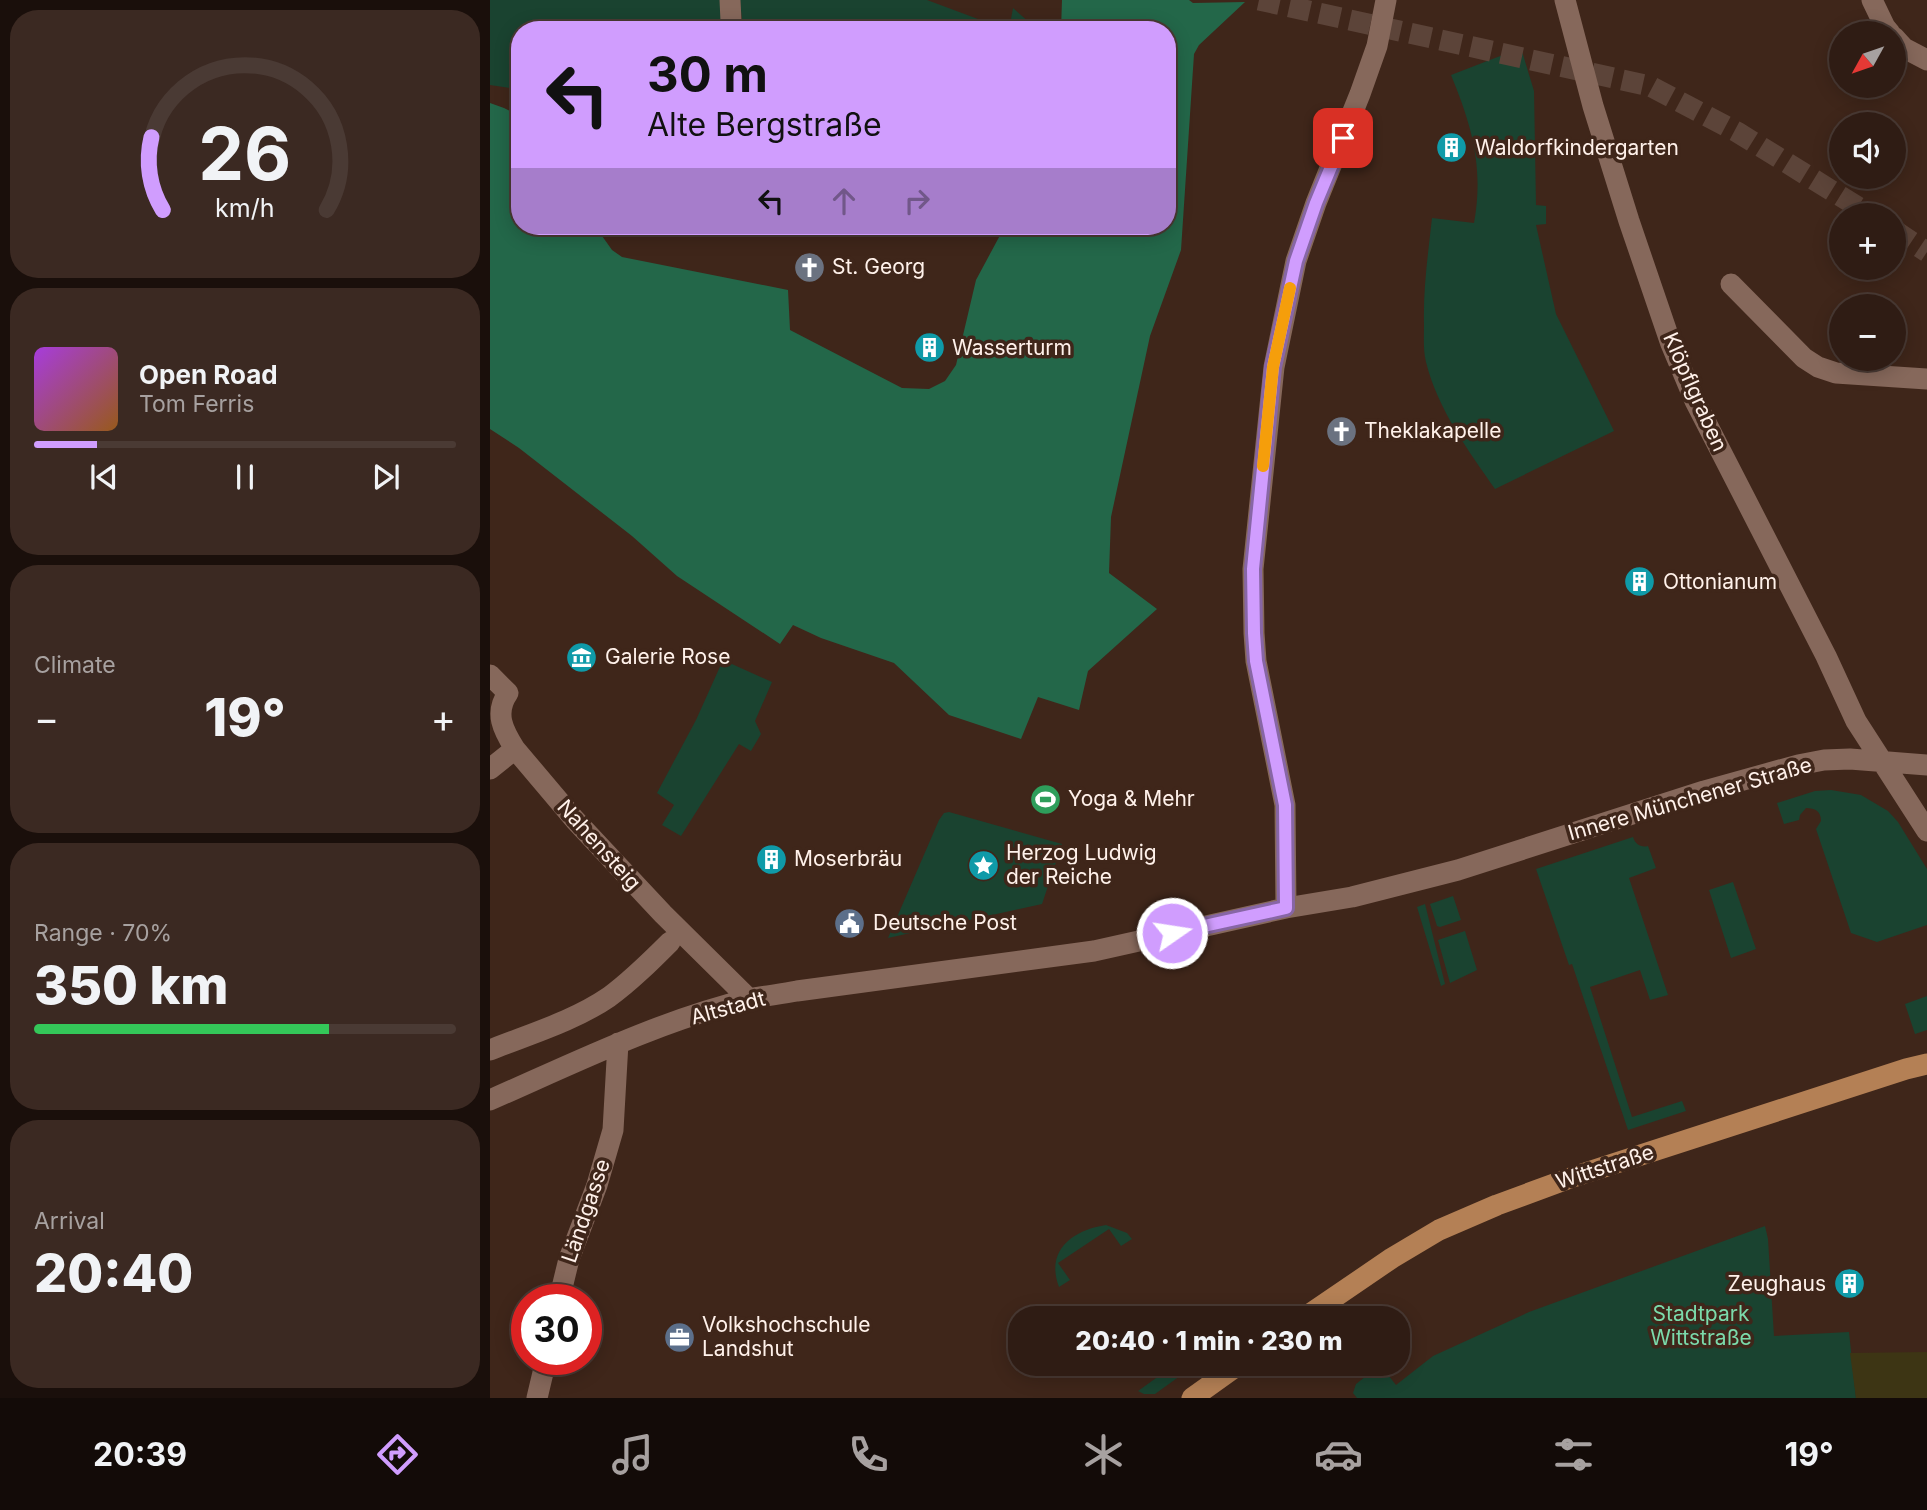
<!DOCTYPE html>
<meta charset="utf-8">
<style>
:root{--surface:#2f1c14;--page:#3b2922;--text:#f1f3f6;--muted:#a7a1a0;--line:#4a3a34;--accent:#d09dfe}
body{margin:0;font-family:Inter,sans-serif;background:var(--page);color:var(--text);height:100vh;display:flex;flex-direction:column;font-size:26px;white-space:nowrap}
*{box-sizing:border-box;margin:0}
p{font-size:23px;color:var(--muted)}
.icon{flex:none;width:38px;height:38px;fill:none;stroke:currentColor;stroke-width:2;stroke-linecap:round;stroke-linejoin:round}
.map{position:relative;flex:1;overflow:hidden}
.details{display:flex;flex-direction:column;gap:10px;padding:10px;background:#1a0f0b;width:490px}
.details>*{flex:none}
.hud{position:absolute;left:21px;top:21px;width:665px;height:214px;border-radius:28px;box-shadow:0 4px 18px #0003,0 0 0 2px var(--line);background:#d09dfe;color:#111;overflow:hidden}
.needle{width:46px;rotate:230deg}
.controls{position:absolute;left:1339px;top:21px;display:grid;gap:14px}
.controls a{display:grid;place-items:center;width:77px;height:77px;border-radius:50%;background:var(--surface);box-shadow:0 4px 18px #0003,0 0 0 2px var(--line);font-size:35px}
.speed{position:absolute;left:21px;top:1284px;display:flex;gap:14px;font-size:35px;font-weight:700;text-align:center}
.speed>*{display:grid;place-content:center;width:91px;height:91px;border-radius:50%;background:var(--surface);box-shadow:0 4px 18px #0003,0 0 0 2px var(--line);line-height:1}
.speed .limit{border:10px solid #d22;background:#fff;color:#111}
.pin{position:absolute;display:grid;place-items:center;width:60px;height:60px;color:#fff;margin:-30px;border-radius:14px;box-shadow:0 4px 10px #0006}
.me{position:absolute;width:77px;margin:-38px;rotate:77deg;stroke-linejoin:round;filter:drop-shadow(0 0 5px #0008)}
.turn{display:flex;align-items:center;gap:24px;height:147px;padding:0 21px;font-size:32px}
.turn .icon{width:91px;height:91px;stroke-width:2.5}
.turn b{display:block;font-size:49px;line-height:60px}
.lanes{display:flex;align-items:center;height:66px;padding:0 21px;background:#0003;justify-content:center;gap:35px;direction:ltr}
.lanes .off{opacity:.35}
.big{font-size:52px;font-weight:800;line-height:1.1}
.details .tile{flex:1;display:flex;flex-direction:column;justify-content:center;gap:10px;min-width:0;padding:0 24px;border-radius:28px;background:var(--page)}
.details .dial{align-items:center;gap:0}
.dial svg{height:182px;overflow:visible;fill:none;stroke:var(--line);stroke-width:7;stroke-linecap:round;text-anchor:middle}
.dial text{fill:var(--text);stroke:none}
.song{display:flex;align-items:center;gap:21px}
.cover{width:84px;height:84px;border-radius:10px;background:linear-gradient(135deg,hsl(280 70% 55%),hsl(30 70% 35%))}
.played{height:7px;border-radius:4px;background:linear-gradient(90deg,var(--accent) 15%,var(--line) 15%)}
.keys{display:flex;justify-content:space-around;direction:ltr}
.heat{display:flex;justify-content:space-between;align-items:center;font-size:38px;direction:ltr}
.charge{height:10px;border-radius:5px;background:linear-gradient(90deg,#34c759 70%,var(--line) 0)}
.trip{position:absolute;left:518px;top:1306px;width:402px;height:70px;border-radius:28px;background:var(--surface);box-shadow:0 4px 18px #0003,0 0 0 2px var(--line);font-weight:800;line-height:70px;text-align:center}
.menu{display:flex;height:112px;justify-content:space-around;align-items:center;background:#130b08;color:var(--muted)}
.menu .icon{width:49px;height:49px}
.menu .selected{color:var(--accent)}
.menu b{font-size:32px;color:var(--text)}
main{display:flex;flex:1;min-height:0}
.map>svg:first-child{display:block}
</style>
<main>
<section class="details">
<div class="tile dial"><svg viewBox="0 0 100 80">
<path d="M14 69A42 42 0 1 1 86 69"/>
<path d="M14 69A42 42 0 0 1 9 37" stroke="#d09dfe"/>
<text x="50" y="56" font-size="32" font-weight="700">26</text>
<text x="50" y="72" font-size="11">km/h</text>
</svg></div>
<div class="tile">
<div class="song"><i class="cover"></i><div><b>Open Road</b><p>Tom Ferris</p></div></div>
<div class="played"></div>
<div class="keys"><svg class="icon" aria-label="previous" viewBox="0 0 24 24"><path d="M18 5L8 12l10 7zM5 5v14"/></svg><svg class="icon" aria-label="pause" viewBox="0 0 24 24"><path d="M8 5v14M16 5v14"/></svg><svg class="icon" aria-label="next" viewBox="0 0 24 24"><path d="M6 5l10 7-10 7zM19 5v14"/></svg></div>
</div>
<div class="tile"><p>Climate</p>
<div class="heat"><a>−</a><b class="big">19°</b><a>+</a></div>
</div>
<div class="tile"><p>Range · 70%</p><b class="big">350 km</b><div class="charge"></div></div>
<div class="tile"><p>Arrival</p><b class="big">20:40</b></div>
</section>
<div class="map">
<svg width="1437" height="1398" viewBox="0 0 1437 1398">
<rect width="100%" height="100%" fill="#3f261a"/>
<!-- green -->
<path fill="#1a4330" d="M 0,0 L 230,0 L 232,22 L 227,23 L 227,30 L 30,30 L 30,92 L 20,88 L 0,85 Z
M 250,0 L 437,0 L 504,25 L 503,30 L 259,30 L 258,20 L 252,20 Z
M 523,8 L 548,30 L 519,30 Z
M 1031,48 L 1044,91 L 1046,205 L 1056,206 L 1056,224 L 1046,225 L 1066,314 L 1124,431 L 1005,489 C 978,450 948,410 936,362 C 933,350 934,337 934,325 C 933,289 938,254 942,218 L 984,223 C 994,168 982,126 961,75 Z
M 233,660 L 282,682 L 265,721 L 271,734 L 261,751 L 249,744 L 191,836 L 172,825 L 184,805 L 167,793 L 206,720 Z
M 1341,790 L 1371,795 L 1398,811 L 1408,822 L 1437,869 L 1437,925 L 1387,942 L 1361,933 L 1326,829 L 1331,821 C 1331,811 1325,808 1316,808 L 1310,815 L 1309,820 L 1294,824 L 1287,803 L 1325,791 Z
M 459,812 L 572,844 L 552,904 L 398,938 L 449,820 L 454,813 Z
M 1143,837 C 1145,844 1151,848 1158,846 L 1166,868 L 1139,878 L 1178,995 L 1160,1000 L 1150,970 L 1100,987 L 1142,1117 L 1192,1101 L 1196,1111 L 1138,1130 L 1082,964 L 1079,965 L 1046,869 Z
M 1243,882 L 1266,949 L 1241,958 L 1219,890 Z
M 963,896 L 971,920 L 950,927 L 947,926 L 940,904 Z
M 935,904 L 955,984 L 951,986 L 927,907 Z
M 975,931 L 987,970 L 960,983 L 948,940 Z
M 1437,996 L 1437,1030 L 1425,1034 L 1415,1004 Z
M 616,1225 L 637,1233 L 642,1239 L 631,1246 L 619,1229 L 568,1263 L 580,1280 L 569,1287 C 555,1250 583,1230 616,1225 Z
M 1275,1226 L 1278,1239 L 1284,1336 L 1359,1332 L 1366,1398 L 867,1398 L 863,1393 L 866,1384 L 885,1369 L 895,1371 L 906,1385 L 943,1356 L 1039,1312 Z
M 687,1363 L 708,1363 L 665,1394 L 654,1394 L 648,1391 Z"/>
<!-- forest -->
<path fill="#236749" d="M 572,0 L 699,0 L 703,3 L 755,2 L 709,45 L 704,54 L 691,250 L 660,336 L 621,517 L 619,573 L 667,609 L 598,671 L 589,710 L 548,697 L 531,739 L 459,715 L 404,663 L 331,638 L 303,625 L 290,644 L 187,576 L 142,536 L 29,448 L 0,429 L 0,103 L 14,108 L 30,116 L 30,226 L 105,226 L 122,250 L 132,257 L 298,290 L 300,330 L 412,388 L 439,389 L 455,381 L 466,365 L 486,280 L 515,226 L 677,226 L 677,30 L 571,30 Z"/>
<!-- sand -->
<path fill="#3d3514" d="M 1437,1352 L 1437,1398 L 1366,1398 L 1360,1353 Z"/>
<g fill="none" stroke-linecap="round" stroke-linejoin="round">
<!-- secondary-tunnel -->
<path stroke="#5c4439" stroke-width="21" stroke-dasharray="21 10" stroke-linecap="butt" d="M 769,0 L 1160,86 L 1247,132 L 1381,215
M 1404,230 L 1437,252"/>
<!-- street -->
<path stroke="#86685b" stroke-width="21" d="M 240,0 L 241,21
M 1075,0 L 1103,106 L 1139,221 L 1181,344 L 1205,401 L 1336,656 L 1366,721 L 1437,831
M 1382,0 L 1395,27 L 1400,33
M 1404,37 L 1414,48 L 1437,60
M 1241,284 L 1314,358 L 1328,367 L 1346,373 L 1437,379
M 0,675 L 18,693 C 4,713 13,730 25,749 L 85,820 L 173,914 L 259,999
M 0,769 L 25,749
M 796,908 L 795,805 L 766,661 L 764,633 L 763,569 L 784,367 L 806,261 L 826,203 L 870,94 L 887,46 L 896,0
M 0,1050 C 40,1034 84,1021 119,997 C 141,981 161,961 180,942
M 0,1100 C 84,1063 169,1021 259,999 C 275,996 291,994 307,991 L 604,951 L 796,908 L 862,897 L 968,870 L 1214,791 L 1308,765 L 1334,760 L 1360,759 L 1437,765
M 69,1300 L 79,1259 L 107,1185 L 123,1130 L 128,1043
M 47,1398 L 56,1360"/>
<!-- primary -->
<path stroke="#b48055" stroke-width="21" d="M 814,1318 L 902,1258 L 949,1230 L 1007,1205 L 1083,1177 L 1416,1069 L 1437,1064
M 702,1398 L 751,1363"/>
</g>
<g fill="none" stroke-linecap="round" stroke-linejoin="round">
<defs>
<path id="route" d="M 682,933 L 796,908 L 795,805 L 766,661 L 764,633 L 763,569 L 783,367 L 806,261 L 826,203 L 853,138"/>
</defs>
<!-- route casing -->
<use href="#route" stroke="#8766a5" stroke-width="18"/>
<!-- route -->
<use href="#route" stroke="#d09dfe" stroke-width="12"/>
<!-- slow -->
<path stroke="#f59e0b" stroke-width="12" d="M 773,466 L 783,367 L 800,288"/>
</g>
<!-- icons -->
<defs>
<symbol id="building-disc" viewBox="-11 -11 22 22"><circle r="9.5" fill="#0f9aa8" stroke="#3f261a"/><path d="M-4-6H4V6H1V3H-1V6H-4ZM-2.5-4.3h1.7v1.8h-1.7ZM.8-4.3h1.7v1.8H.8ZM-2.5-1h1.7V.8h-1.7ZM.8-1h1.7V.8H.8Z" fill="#fff"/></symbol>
<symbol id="church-disc" viewBox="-11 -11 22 22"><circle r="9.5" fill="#6b7280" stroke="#3f261a"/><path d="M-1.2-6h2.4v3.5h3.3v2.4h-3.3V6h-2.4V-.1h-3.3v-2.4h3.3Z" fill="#fff"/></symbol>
<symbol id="museum-disc" viewBox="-11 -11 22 22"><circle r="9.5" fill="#0f9aa8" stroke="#3f261a"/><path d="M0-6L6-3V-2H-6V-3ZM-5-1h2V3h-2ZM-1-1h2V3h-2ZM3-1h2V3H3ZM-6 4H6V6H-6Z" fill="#fff"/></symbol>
<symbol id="stadium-disc" viewBox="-11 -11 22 22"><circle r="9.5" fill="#2e9e5b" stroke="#3f261a"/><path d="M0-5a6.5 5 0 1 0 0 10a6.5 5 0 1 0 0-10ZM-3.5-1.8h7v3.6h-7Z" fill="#fff"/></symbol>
<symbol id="sight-disc" viewBox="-11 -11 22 22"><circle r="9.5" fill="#0f9aa8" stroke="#3f261a"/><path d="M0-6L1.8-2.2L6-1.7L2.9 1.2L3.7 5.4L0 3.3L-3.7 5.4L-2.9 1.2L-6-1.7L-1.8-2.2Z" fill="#fff"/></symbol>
<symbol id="civic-disc" viewBox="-11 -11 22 22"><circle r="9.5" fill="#5c6f8a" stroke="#3f261a"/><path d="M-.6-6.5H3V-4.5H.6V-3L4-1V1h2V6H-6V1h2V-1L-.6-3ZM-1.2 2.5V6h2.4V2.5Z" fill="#fff"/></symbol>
<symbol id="office-disc" viewBox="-11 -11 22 22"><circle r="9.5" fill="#5c6f8a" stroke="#3f261a"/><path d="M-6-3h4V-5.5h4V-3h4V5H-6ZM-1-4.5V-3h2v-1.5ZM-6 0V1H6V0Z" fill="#fff"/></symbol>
</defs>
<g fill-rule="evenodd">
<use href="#building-disc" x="944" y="130" width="35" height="35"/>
<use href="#church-disc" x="302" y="250" width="35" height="35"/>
<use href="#building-disc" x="422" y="330" width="35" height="35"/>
<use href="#church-disc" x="834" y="414" width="35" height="35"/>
<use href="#building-disc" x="1132" y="564" width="35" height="35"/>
<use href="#museum-disc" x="74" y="640" width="35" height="35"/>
<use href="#stadium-disc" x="538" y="782" width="35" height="35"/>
<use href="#building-disc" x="264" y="842" width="35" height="35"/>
<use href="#sight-disc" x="476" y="848" width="35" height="35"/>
<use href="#civic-disc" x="342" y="906" width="35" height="35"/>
<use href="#building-disc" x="1342" y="1266" width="35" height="35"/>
<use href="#office-disc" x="172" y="1320" width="35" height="35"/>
</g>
<g text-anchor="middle" stroke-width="7" stroke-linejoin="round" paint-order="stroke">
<!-- poi labels -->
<g font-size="21" fill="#fff1ea" stroke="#3f261a" text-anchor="start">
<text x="985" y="155">Waldorfkindergarten</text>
<text x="342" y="274">St. Georg</text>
<text x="462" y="355">Wasserturm</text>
<text x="874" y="438">Theklakapelle</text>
<text x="1173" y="589">Ottonianum</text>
<text x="115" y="664">Galerie Rose</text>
<text x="578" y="806">Yoga &amp; Mehr</text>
<text x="516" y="860">Herzog Ludwig<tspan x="516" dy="24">der Reiche</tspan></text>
<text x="304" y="866">Moserbräu</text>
<text x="383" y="930">Deutsche Post</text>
<text x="1336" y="1291" text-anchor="end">Zeughaus</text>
<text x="212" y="1332">Volkshochschule<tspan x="212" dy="24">Landshut</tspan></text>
</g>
<!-- street labels -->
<g font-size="21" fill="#fff1ea" stroke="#3f261a">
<text transform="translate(1205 392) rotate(66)" y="7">Klöpflgraben</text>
<text transform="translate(1200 799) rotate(-16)" y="7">Innere Münchener Straße</text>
<text transform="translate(109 845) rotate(48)" y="7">Nahensteig</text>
<text transform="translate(238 1008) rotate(-15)" y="7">Altstadt</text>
<text transform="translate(1115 1167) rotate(-18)" y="7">Wittstraße</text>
<text transform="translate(96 1211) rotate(-71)" y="7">Ländgasse</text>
</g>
<!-- park labels -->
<g font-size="21" fill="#7bdaab" stroke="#3f261a">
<text x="1211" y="1321">Stadtpark<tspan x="1211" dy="24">Wittstraße</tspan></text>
</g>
</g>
</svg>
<div class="controls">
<a><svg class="needle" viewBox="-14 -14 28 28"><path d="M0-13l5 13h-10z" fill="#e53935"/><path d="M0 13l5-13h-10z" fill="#a7a1a0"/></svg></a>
<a><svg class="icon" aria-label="sound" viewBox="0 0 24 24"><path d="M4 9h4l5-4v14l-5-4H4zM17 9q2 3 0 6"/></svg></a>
<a>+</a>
<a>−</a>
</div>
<div class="speed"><div class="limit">30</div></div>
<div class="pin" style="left:853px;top:138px;background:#d93025"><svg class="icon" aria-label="arrive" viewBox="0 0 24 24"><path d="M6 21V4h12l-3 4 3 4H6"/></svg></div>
<svg class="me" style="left:682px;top:933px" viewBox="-20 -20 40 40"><circle r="17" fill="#d09dfe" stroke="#fff" stroke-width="3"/><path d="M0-11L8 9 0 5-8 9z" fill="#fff"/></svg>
<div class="trip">20:40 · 1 min · 230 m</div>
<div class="hud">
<div class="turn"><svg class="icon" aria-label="left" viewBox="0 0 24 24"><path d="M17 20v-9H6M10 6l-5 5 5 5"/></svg><div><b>30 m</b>Alte Bergstraße</div></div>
<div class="lanes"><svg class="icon" aria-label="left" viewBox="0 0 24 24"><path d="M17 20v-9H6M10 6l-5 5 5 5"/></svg><svg class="icon off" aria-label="ahead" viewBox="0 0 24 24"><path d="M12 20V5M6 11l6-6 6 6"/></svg><svg class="icon off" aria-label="right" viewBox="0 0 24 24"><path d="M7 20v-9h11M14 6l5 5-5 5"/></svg></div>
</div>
</div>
</main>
<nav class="menu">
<b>20:39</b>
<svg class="icon selected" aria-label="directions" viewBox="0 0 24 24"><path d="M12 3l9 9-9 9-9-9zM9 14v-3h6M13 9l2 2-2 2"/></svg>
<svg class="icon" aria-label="music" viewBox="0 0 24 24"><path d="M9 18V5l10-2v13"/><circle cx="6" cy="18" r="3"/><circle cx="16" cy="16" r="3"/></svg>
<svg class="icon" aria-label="phone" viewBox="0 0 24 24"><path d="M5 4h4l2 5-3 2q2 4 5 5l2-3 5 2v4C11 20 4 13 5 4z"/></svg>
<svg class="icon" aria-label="climate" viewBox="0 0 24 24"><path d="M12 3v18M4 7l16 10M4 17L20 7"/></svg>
<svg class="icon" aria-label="car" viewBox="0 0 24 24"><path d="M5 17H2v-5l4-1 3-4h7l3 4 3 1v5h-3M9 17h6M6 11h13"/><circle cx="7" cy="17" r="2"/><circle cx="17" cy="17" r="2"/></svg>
<svg class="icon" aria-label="filters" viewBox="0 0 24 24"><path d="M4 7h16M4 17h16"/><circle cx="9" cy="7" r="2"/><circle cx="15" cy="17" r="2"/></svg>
<b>19°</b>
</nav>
